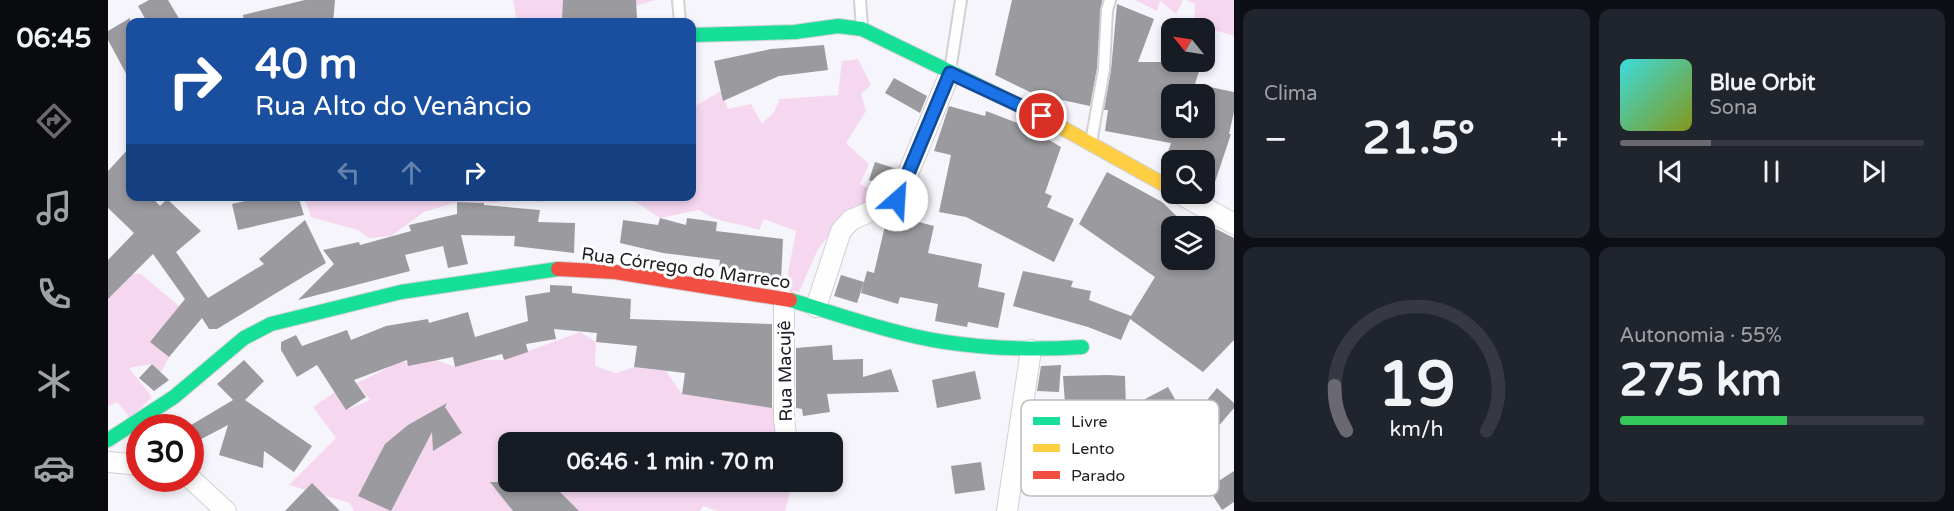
<!DOCTYPE html>
<html lang="pt">
<meta charset="utf-8">
<style>
:root{--surface:#171b24;--page:#20242c;--text:#f1f3f6;--muted:#9ea1a6;--line:#363941;--accent:#6a696f}
body{margin:0;font-family:"Varela Round",sans-serif;background:var(--page);color:var(--text);height:100vh;display:flex;flex-direction:column;font-size:22px;white-space:nowrap}
*{box-sizing:border-box;margin:0}
p{font-size:20px;color:var(--muted)}
.icon{flex:none;width:33px;height:33px;fill:none;stroke:currentColor;stroke-width:2;stroke-linecap:round;stroke-linejoin:round}
.map{position:relative;flex:1;overflow:hidden}
.side{display:flex;flex-direction:column;gap:9px;padding:9px;background:#0d0f14;width:720px}
.side>*{flex:none}
.guide{position:absolute;left:18px;top:18px;width:570px;height:183px;border-radius:12px;box-shadow:0 3px 9px #0003;background:#1a4fa0;color:#fff;overflow:hidden}
.needle{width:39px;rotate:300deg}
.tools{position:absolute;left:1053px;top:18px;display:grid;gap:12px}
.tools a{display:grid;place-items:center;width:54px;height:54px;border-radius:12px;background:var(--surface);box-shadow:0 3px 9px #0003;font-size:30px}
.speed{position:absolute;left:18px;top:414px;display:flex;gap:12px;font-size:30px;font-weight:700;text-align:center}
.speed>*{display:grid;place-content:center;width:78px;height:78px;border-radius:50%;background:var(--surface);box-shadow:0 3px 9px #0003;line-height:1}
.speed .limit{border:9px solid #d22;background:#fff;color:#111}
.pin{position:absolute;display:grid;place-items:center;width:51px;height:51px;color:#fff;margin:-26px;border:3px solid #fff;border-radius:50%;box-shadow:0 2px 6px #0007}
.me{position:absolute;width:66px;margin:-33px;rotate:26deg;stroke-linejoin:round;filter:drop-shadow(0 0 4px #0008)}
.turn{display:flex;align-items:center;gap:21px;height:126px;padding:0 30px;font-size:27px}
.turn .icon{width:78px;height:78px;stroke-width:2.5}
.turn b{display:block;font-size:42px;line-height:51px}
.lanes{display:flex;align-items:center;height:57px;padding:0 30px;background:#0003;justify-content:center;gap:30px;direction:ltr}
.lanes .off{opacity:.35}
.big{font-size:45px;font-weight:700;line-height:1.1}
.side .widget{flex:1;display:flex;flex-direction:column;justify-content:center;gap:9px;min-width:0;padding:0 21px;border-radius:12px;background:var(--page)}
.side .dial{align-items:center;gap:0}
.dial svg{height:156px;overflow:visible;fill:none;stroke:var(--line);stroke-width:7;stroke-linecap:round;text-anchor:middle}
.dial text{fill:var(--text);stroke:none}
.song{display:flex;align-items:center;gap:18px}
.cover{width:72px;height:72px;border-radius:9px;background:linear-gradient(135deg,hsl(180 70% 55%),hsl(70 70% 35%))}
.played{height:6px;border-radius:3px;background:linear-gradient(90deg,var(--accent) 30%,var(--line) 30%)}
.keys{display:flex;justify-content:space-around;direction:ltr}
.heat{display:flex;justify-content:space-between;align-items:center;font-size:33px;direction:ltr}
.charge{height:9px;border-radius:4px;background:linear-gradient(90deg,#34c759 55%,var(--line) 0)}
.side .tiles{flex:1;display:grid;gap:9px;grid-template-columns:repeat(2,1fr)}
.trip{position:absolute;left:390px;top:432px;width:345px;height:60px;border-radius:12px;background:var(--surface);box-shadow:0 3px 9px #0003;font-weight:700;line-height:60px;text-align:center}
main{display:flex;flex:1;min-height:0}
.tabs{display:flex;flex-direction:column;width:108px;justify-content:space-around;align-items:center;background:#090b0e;color:var(--muted)}
.tabs .icon{width:42px;height:42px}
.tabs .current{color:var(--accent)}
.tabs b{font-size:27px;color:var(--text)}
.map>svg:first-child{display:block}
</style>
<main>
<nav class="tabs">
<b>06:45</b>
<svg class="icon current" aria-label="directions" viewBox="0 0 24 24"><path d="M12 3l9 9-9 9-9-9zM9 14v-3h6M13 9l2 2-2 2"/></svg>
<svg class="icon" aria-label="music" viewBox="0 0 24 24"><path d="M9 18V5l10-2v13"/><circle cx="6" cy="18" r="3"/><circle cx="16" cy="16" r="3"/></svg>
<svg class="icon" aria-label="phone" viewBox="0 0 24 24"><path d="M5 4h4l2 5-3 2q2 4 5 5l2-3 5 2v4C11 20 4 13 5 4z"/></svg>
<svg class="icon" aria-label="climate" viewBox="0 0 24 24"><path d="M12 3v18M4 7l16 10M4 17L20 7"/></svg>
<svg class="icon" aria-label="car" viewBox="0 0 24 24"><path d="M5 17H2v-5l4-1 3-4h7l3 4 3 1v5h-3M9 17h6M6 11h13"/><circle cx="7" cy="17" r="2"/><circle cx="17" cy="17" r="2"/></svg>
</nav>
<div class="map">
<svg width="1126" height="511" viewBox="0 0 1126 511">
<rect width="100%" height="100%" fill="#f6f5fb"/>
<!-- green -->
<path fill="#f5d8f0" d="M 405,0 L 547,0 L 474,22 L 409,22 Z
M 1027,0 L 1075,0 L 1068,14 L 1052,1 L 1049,11 Z
M 1078,0 L 1126,0 L 1126,36 L 1086,24 L 1087,4 Z
M 750,59 L 763,85 L 753,94 L 758,111 L 738,143 L 761,164 L 752,184 L 776,195 L 736,217 L 710,249 L 691,292 L 677,289 L 688,231 L 656,219 L 651,230 C 626,221 614,225 591,210 L 552,218 L 520,197 L 584,196 L 584,108 L 613,91 L 620,109 L 643,104 L 654,124 L 666,112 L 672,99 L 730,95 L 734,61 Z
M 196,197 L 437,197 L 433,202 L 401,198 L 389,203 L 349,202 L 316,212 L 283,236 L 261,238 L 250,230 L 203,217 Z
M 25,274 L 33,274 L 72,307 L 43,342 L 61,357 L 53,372 L 44,364 L 21,368 L 44,397 L 22,418 L 9,402 L 0,406 L 0,299 Z
M 472,332 L 488,342 L 487,366 L 508,373 L 526,367 L 558,371 L 574,394 L 668,408 L 672,442 L 400,442 L 400,482 L 611,482 L 616,485 L 682,492 L 677,511 L 610,511 L 595,506 L 592,511 L 246,511 L 242,503 L 181,485 L 228,438 L 205,407 L 227,392 L 238,410 L 262,400 L 249,383 L 292,362 L 328,360 L 347,367 L 373,360 L 396,360 Z"/>
<!-- building -->
<path fill="#9a9a9f" fill-rule="evenodd" d="M 41,0 L 60,0 L 73,22 L 39,22 L 30,6 Z
M 197,0 L 227,0 L 225,22 L 136,22 L 135,15 Z
M 455,0 L 528,0 L 529,18 L 454,19 Z
M 904,0 L 994,0 L 989,68 L 982,106 L 926,94 L 887,75 Z
M 1009,4 L 1046,19 L 1030,62 L 1094,62 L 1087,84 L 1126,92 L 1126,112 L 1121,134 L 1123,134 L 1102,197 L 1096,194 L 1096,160 L 1075,160 L 1059,155 L 1063,143 L 997,131 L 1000,110 L 996,110 L 1003,70 ZM 1064,94 L 1096,94 L 1096,128 L 1064,128 Z
M 22,18 L 22,81 L 0,40 L 0,31 Z
M 716,45 L 720,70 L 671,76 L 615,101 L 606,61 L 663,49 Z
M 786,78 L 819,96 L 812,113 L 777,93 Z
M 841,106 L 877,116 L 878,111 L 917,126 L 953,147 L 937,193 L 944,196 L 939,207 L 966,219 L 946,262 L 858,217 L 831,212 L 843,155 L 826,151 Z
M 22,147 L 22,196 L 43,196 L 52,206 L 59,199 L 93,231 L 68,252 L 100,298 L 156,264 L 151,259 L 197,220 L 218,263 L 109,329 L 101,329 L 94,318 L 61,357 L 42,342 L 77,299 L 45,254 L 0,299 L 0,260 L 26,233 L 0,208 L 0,171 Z
M 767,162 L 789,169 L 781,187 L 761,180 Z
M 999,172 L 1054,202 L 1079,226 L 1064,226 L 1064,260 L 1096,260 L 1096,232 L 1100,225 L 1126,238 L 1126,340 L 1095,372 L 1022,319 L 1013,340 L 980,327 L 905,306 L 915,271 L 965,281 L 963,287 L 983,291 L 981,300 L 1023,316 L 1047,277 L 971,224 Z
M 159,196 L 190,196 L 196,215 L 130,230 L 124,204 Z
M 349,202 L 376,203 L 376,205 L 432,210 L 430,222 L 467,223 L 466,253 L 406,246 L 407,236 L 353,235 L 360,264 L 340,268 L 335,246 L 297,255 L 302,271 L 190,300 L 226,264 L 215,250 L 251,242 L 252,245 L 303,231 L 301,225 L 349,214 Z
M 784,215 L 826,226 L 820,253 L 874,264 L 870,287 L 897,293 L 890,328 L 860,322 L 859,327 L 827,321 L 830,304 L 792,297 L 790,304 L 753,293 L 759,271 L 766,273 L 779,217 Z
M 552,218 L 578,225 L 579,218 L 609,222 L 608,231 L 675,239 L 673,281 L 639,276 L 639,271 L 611,267 L 612,260 L 555,253 L 512,243 L 515,220 L 550,225 Z
M 733,275 L 756,282 L 749,303 L 726,296 Z
M 442,285 L 464,286 L 464,293 L 523,299 L 522,319 L 664,324 L 664,408 L 574,394 L 577,373 L 526,367 L 529,346 L 488,342 L 489,333 L 446,329 L 448,339 L 418,344 L 420,352 L 396,360 L 394,354 L 347,367 L 345,357 L 300,366 L 299,360 L 246,380 L 258,397 L 238,410 L 209,365 L 189,377 L 173,350 L 173,342 L 188,335 L 194,346 L 239,330 L 243,340 L 278,326 L 320,319 L 321,323 L 360,312 L 367,337 L 420,321 L 417,296 L 442,292 Z
M 724,345 L 725,360 L 755,359 L 755,377 L 783,369 L 791,392 L 719,394 L 722,412 L 695,416 L 694,409 L 688,408 L 688,348 Z
M 136,360 L 156,381 L 137,400 L 204,446 L 186,472 L 156,451 L 155,468 L 111,455 L 120,425 L 82,445 L 82,428 L 78,428 L 125,400 L 109,384 Z
M 44,364 L 61,380 L 46,391 L 31,378 Z
M 953,365 L 951,392 L 929,391 L 933,366 Z
M 867,371 L 873,399 L 829,408 L 824,380 Z
M 1000,375 L 1017,376 L 1018,409 L 1060,387 L 1071,406 L 1028,430 L 1030,434 L 1020,438 L 1021,465 L 1017,466 L 992,401 L 957,403 L 955,376 Z
M 1109,388 L 1126,403 L 1126,408 L 1108,429 L 1089,412 Z
M 339,403 L 337,407 L 354,433 L 325,451 L 324,432 L 283,511 L 250,496 L 277,444 L 300,425 Z
M 873,462 L 877,490 L 847,494 L 843,466 Z
M 1126,471 L 1126,502 L 1114,510 L 1100,488 Z
M 382,482 L 442,482 L 471,511 L 405,511 Z
M 204,483 L 232,511 L 177,511 Z"/>
<g fill="none" stroke-linecap="round" stroke-linejoin="round">
<defs>
<path id="lane" d="M 570,0 L 572,22
M 752,0 L 754,27
M 842,71 L 853,0
M 983,142 L 996,69 L 999,10 L 1002,0"/>
<path id="street" d="M 1072,194 L 1126,224
M 676,299 L 676,419 L 679,442
M 708,307 L 733,231 L 743,220 L 789,200 L 842,73
M 0,462 L 32,465
M 82,478 L 118,511
M 899,511 L 923,350"/>
<path id="fast" d="M 584,35 L 687,32 L 730,26 L 754,29 L 933,116
M 682,300 C 733,315 785,334 837,342 C 883,349 928,350 974,347
M 0,440 L 66,397 L 136,338 L 163,324 L 293,292 L 450,269"/>
<path id="slow" d="M 933,116 L 1064,189"/>
<path id="jam" d="M 450,269 L 507,272 L 682,300"/>
</defs>
<!-- lane casing -->
<use href="#lane" stroke="#d1d0d5" stroke-width="14"/>
<!-- street casing -->
<use href="#street" stroke="#d1d0d5" stroke-width="22"/>
<!-- fast casing -->
<use href="#fast" stroke="#d1d0d5" stroke-width="16"/>
<!-- slow casing -->
<use href="#slow" stroke="#d1d0d5" stroke-width="16"/>
<!-- jam casing -->
<use href="#jam" stroke="#d1d0d5" stroke-width="16"/>
<!-- lane -->
<use href="#lane" stroke="#fefefe" stroke-width="10"/>
<!-- street -->
<use href="#street" stroke="#fefefe" stroke-width="20"/>
<!-- fast -->
<use href="#fast" stroke="#16e098" stroke-width="14"/>
<!-- slow -->
<use href="#slow" stroke="#ffcf43" stroke-width="14"/>
<!-- jam -->
<use href="#jam" stroke="#f24e42" stroke-width="14"/>
</g>
<g fill="none" stroke-linecap="round" stroke-linejoin="round">
<defs>
<path id="route" d="M 789,200 L 842,73 L 934,116"/>
</defs>
<!-- route casing -->
<use href="#route" stroke="#114b97" stroke-width="15"/>
<!-- route -->
<use href="#route" stroke="#1a73e8" stroke-width="10"/>
</g>
<g text-anchor="middle" stroke-width="6" stroke-linejoin="round" paint-order="stroke">
<!-- street labels -->
<g font-size="18" fill="#1f1e23" stroke="#fff">
<text transform="translate(578 268) rotate(8)" y="6">Rua Córrego do Marreco</text>
<text transform="translate(677 371) rotate(-91)" y="6">Rua Macujê</text>
</g>
</g>
<!-- legend -->
<rect x="913" y="400" width="198" height="96" rx="9" fill="#fff" stroke="#bcbcbd" stroke-width="1.5"/>
<rect x="925" y="417" width="27" height="8" fill="#16e098"/>
<rect x="925" y="444" width="27" height="8" fill="#ffcf43"/>
<rect x="925" y="471" width="27" height="8" fill="#f24e42"/>
<g font-size="16" fill="#1f1e23">
<text x="963" y="427">Livre</text>
<text x="963" y="454">Lento</text>
<text x="963" y="481">Parado</text>
</g>
</svg>
<div class="tools">
<a><svg class="needle" viewBox="-14 -14 28 28"><path d="M0-13l5 13h-10z" fill="#e53935"/><path d="M0 13l5-13h-10z" fill="#9ea1a6"/></svg></a>
<a><svg class="icon" aria-label="sound" viewBox="0 0 24 24"><path d="M4 9h4l5-4v14l-5-4H4zM17 9q2 3 0 6"/></svg></a>
<a><svg class="icon" aria-label="search" viewBox="0 0 24 24"><circle cx="10" cy="10" r="6"/><path d="M15 15l6 6"/></svg></a>
<a><svg class="icon" aria-label="layers" viewBox="0 0 24 24"><path d="M12 4l9 5-9 5-9-5zM3 14l9 5 9-5"/></svg></a>
</div>
<div class="speed"><div class="limit">30</div></div>
<div class="pin" style="left:934px;top:116px;background:#d93025"><svg class="icon" aria-label="arrive" viewBox="0 0 24 24"><path d="M6 21V4h12l-3 4 3 4H6"/></svg></div>
<svg class="me" style="left:789px;top:200px" viewBox="-20 -20 40 40"><circle r="19" fill="#fff"/><path d="M0-13L10 11 0 6-10 11z" fill="#1a73e8"/></svg>
<div class="trip">06:46 · 1 min · 70 m</div>
<div class="guide">
<div class="turn"><svg class="icon" aria-label="right" viewBox="0 0 24 24"><path d="M7 20v-9h11M14 6l5 5-5 5"/></svg><div><b>40 m</b>Rua Alto do Venâncio</div></div>
<div class="lanes"><svg class="icon off" aria-label="left" viewBox="0 0 24 24"><path d="M17 20v-9H6M10 6l-5 5 5 5"/></svg><svg class="icon off" aria-label="ahead" viewBox="0 0 24 24"><path d="M12 20V5M6 11l6-6 6 6"/></svg><svg class="icon" aria-label="right" viewBox="0 0 24 24"><path d="M7 20v-9h11M14 6l5 5-5 5"/></svg></div>
</div>
</div>
<section class="side">
<div class="tiles">
<div class="widget"><p>Clima</p>
<div class="heat"><a>−</a><b class="big">21.5°</b><a>+</a></div>
</div>
<div class="widget">
<div class="song"><i class="cover"></i><div><b>Blue Orbit</b><p>Sona</p></div></div>
<div class="played"></div>
<div class="keys"><svg class="icon" aria-label="previous" viewBox="0 0 24 24"><path d="M18 5L8 12l10 7zM5 5v14"/></svg><svg class="icon" aria-label="pause" viewBox="0 0 24 24"><path d="M8 5v14M16 5v14"/></svg><svg class="icon" aria-label="next" viewBox="0 0 24 24"><path d="M6 5l10 7-10 7zM19 5v14"/></svg></div>
</div>
<div class="widget dial"><svg viewBox="0 0 100 80">
<path d="M14 69A42 42 0 1 1 86 69"/>
<path d="M14 69A42 42 0 0 1 8 46" stroke="#6a696f"/>
<text x="50" y="56" font-size="32" font-weight="700">19</text>
<text x="50" y="72" font-size="11">km/h</text>
</svg></div>
<div class="widget"><p>Autonomia · 55%</p><b class="big">275 km</b><div class="charge"></div></div>
</div>
</section>
</main>
